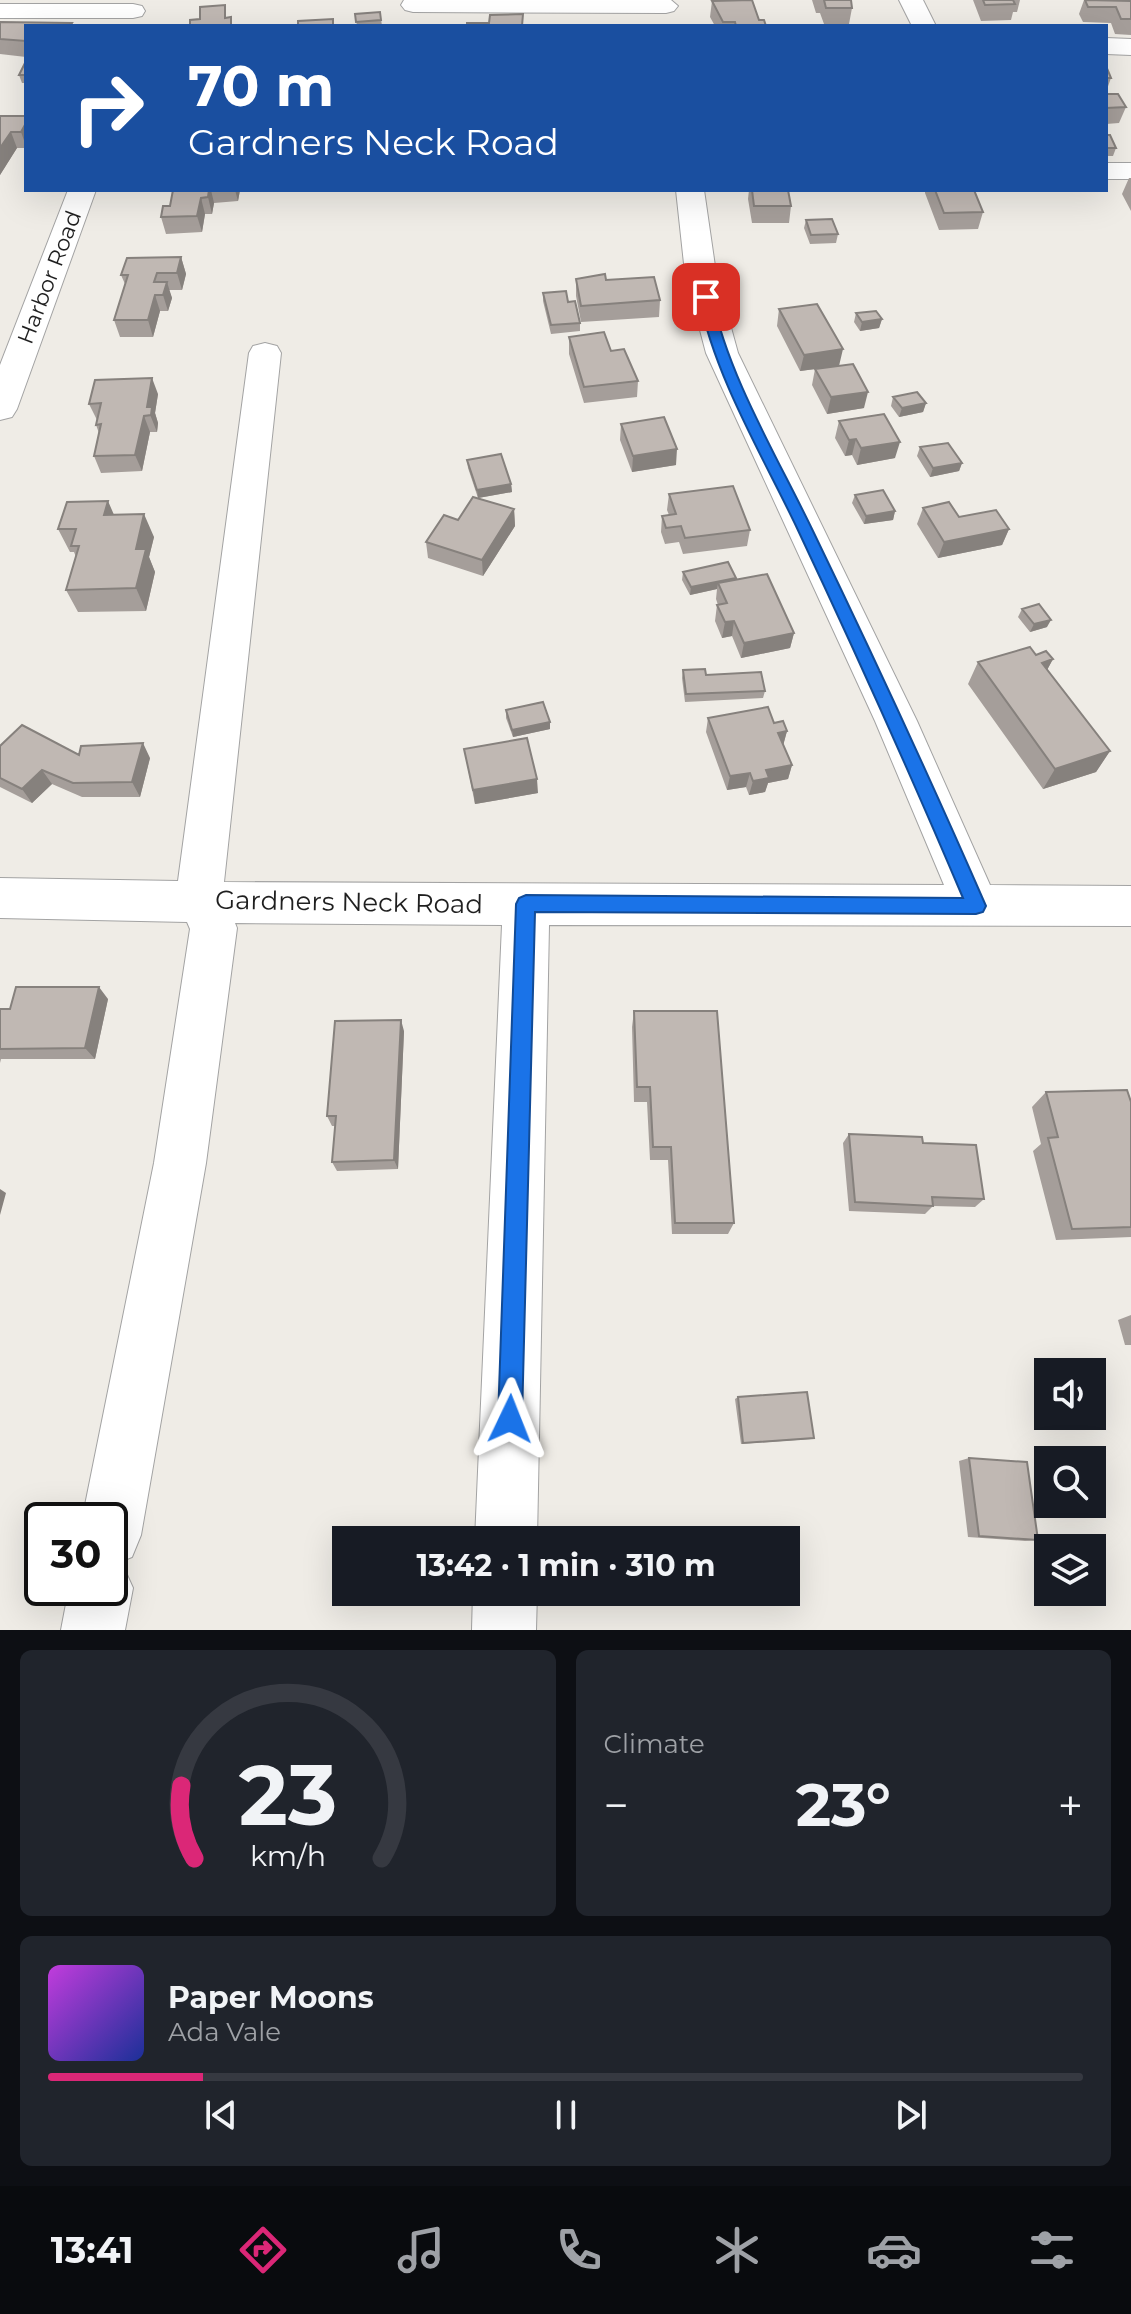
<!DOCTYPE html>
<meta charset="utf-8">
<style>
:root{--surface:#171b24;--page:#20242c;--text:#f1f3f6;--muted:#9ea1a6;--line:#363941;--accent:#db2777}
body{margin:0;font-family:Montserrat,sans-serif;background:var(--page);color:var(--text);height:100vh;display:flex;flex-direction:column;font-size:30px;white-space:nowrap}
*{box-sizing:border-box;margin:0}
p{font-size:26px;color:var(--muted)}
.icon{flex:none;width:44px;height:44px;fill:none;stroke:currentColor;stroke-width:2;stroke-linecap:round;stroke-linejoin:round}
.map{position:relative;height:1630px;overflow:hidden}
.sheet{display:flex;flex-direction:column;gap:20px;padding:20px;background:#0d0f14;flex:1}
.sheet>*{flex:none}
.guide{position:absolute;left:24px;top:24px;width:1084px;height:168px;border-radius:0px;box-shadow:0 8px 32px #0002;background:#1a4fa0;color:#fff;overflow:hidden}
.controls{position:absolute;left:1034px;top:1358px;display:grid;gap:16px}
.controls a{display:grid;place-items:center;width:72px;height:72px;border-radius:0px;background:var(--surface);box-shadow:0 8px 32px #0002;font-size:40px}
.speed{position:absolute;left:24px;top:1502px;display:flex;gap:16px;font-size:40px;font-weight:700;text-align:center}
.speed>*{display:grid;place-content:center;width:104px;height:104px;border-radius:50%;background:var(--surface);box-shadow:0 8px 32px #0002;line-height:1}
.speed .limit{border:4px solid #111;border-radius:12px;background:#fff;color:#111}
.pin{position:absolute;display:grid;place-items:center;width:68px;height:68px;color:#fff;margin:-34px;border-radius:16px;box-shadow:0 4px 12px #0006}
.me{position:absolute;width:88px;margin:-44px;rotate:2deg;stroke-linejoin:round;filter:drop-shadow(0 0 6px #0008)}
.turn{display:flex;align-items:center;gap:28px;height:168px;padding:0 32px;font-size:36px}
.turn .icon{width:104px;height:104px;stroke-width:2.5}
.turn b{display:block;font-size:56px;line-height:68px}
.big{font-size:60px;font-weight:700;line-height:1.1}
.sheet .widget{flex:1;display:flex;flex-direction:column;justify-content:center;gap:12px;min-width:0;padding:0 28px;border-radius:12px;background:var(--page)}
.sheet .dial{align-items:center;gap:0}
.dial svg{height:208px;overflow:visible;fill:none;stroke:var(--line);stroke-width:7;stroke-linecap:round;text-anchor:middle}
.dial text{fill:var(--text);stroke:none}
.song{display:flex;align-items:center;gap:24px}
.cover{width:96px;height:96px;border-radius:12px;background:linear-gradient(135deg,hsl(290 70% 55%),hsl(230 70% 35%))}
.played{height:8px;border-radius:4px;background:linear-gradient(90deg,var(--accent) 15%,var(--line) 15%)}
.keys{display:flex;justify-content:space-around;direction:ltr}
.heat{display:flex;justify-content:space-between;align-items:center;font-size:44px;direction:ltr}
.sheet .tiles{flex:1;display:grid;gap:20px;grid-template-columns:1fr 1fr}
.widget:last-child{grid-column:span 2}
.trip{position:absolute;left:332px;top:1526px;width:468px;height:80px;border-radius:0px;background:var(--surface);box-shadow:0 8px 32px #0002;font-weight:700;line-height:80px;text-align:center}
.tab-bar{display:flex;height:128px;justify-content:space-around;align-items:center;background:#090b0e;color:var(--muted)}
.tab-bar .icon{width:56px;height:56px}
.tab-bar .selected{color:var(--accent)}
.tab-bar b{font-size:36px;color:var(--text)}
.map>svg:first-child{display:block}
</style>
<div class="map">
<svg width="1131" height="1630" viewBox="0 0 1131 1630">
<rect width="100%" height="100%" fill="#efece6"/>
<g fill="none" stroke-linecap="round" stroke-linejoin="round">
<defs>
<path id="minor" d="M 404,0 L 671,0 L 678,6 L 674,11 L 666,13 L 413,12 L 405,10 L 401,5 Z
M 899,0 L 923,0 L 936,26 L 912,26 Z
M 0,4 L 133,4 L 142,6 L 145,11 L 142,16 L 133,18 L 0,18 Z
M 1106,38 L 1131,39 L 1131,55 L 1106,54 Z
M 1106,163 L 1131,163 L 1131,179 L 1106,179 Z
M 68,190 L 96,190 L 17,409 L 12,417 L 0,420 L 0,365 Z
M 676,190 L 704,190 L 716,273 L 738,353 L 917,721 L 990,885 L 1131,886 L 1131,926 L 549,925 L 537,1540 L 475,1540 L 502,925 L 235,923 L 237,928 L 206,1163 L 141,1535 L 132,1557 L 117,1563 L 123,1566 L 133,1588 L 125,1630 L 61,1630 L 69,1588 L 110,1588 L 110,1520 L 82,1520 L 154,1163 L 190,929 L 187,922 L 0,918 L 0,878 L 178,881 L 249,353 L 253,346 L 265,343 L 277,346 L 281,353 L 224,882 L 944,885 L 875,721 L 706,353 L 685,273 Z
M 473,1592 L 537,1592 L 536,1630 L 472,1630 Z"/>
</defs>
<!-- minor casing -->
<use href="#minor" stroke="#a3a3a3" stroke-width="2"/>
<!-- minor -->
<use href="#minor" fill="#fff" fill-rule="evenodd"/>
</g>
<!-- wall -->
<path fill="#a59e9a" d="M 812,0 L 851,0 L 852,8 L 849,24 L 824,24 L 820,13 L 816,13 Z
M 973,0 L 1020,0 L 1017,12 L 1013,12 L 1011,20 L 981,21 Z
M 1084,0 L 1131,1 L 1131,35 L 1115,34 L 1111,23 L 1083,22 L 1079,14 Z
M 712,1 L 759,20 L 766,26 L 715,26 L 710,17 Z
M 380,12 L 382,26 L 357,26 L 355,14 Z
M 0,22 L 72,23 L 73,26 L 26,26 L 26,57 L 0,54 Z
M 26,61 L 26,83 L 22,83 L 19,75 Z
M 1106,66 L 1111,78 L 1106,92 Z
M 1106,94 L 1126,107 L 1119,123 L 1106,124 Z
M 0,116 L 26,116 L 26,148 L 17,148 L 0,175 Z
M 1106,135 L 1116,148 L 1113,156 L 1106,156 Z
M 1129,178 L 1131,178 L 1131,211 L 1122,194 Z
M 173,190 L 240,190 L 238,201 L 214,203 L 212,214 L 205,214 L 202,232 L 166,234 L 161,217 L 170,206 Z
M 749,190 L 788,190 L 791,206 L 789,223 L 752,223 L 748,199 Z
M 925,190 L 974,190 L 983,212 L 978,229 L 939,230 L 925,193 Z
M 806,220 L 838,234 L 836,243 L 810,244 L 804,228 Z
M 181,257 L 186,274 L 182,290 L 169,290 L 172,298 L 168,311 L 160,311 L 153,337 L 120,337 L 114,320 L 125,284 L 121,275 Z
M 576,279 L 606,280 L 660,300 L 659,317 L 581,322 L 576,296 Z
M 543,293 L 568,302 L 580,323 L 580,331 L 551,334 L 543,301 Z
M 779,309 L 839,366 L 864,408 L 827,414 L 812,385 L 815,369 L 800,371 L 777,326 Z
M 856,313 L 882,319 L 879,328 L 860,331 L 854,322 Z
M 569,337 L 611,351 L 638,381 L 637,397 L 584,403 L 569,354 Z
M 158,394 L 155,413 L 158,423 L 157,432 L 150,432 L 142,471 L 101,473 L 94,456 L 99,433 L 96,425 L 97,420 L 89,404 Z
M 893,397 L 926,403 L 923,412 L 899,417 L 891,406 Z
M 839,421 L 895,458 L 857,465 L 852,455 L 845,456 L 835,438 Z
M 621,424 L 676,465 L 632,472 L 620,440 Z
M 920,447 L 962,463 L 959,471 L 930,477 L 917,456 Z
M 467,460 L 511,484 L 512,492 L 478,498 L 514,509 L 515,526 L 483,576 L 428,558 L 426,542 L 458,520 L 478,498 L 468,468 Z
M 669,494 L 750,530 L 747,546 L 683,554 L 679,542 L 665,544 L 661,532 L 662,516 L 669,515 L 667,510 Z
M 855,495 L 895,511 L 893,520 L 864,524 L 852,503 Z
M 923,508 L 959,517 L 1009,529 L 1002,545 L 938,558 L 917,524 Z
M 113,515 L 154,537 L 149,557 L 155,572 L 146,611 L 78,612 L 66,590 L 76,557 L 74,552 L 70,552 L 58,529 Z
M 683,572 L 736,578 L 735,580 L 794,633 L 790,648 L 741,658 L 732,636 L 722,638 L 715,621 L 717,605 L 718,605 L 716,599 L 717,589 L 690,595 L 682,580 Z
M 1022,609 L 1047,627 L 1030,632 L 1018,617 Z
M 1036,655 L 1053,659 L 1047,670 L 1110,751 L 1096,772 L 1043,789 L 968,684 L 978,662 Z
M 683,670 L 765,691 L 763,698 L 685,702 L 682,678 Z
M 506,710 L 550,729 L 513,737 L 506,718 Z
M 708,718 L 774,723 L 787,731 L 783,745 L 792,765 L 788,779 L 768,783 L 765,792 L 749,795 L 746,787 L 727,790 L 706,732 Z
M 0,746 L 79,755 L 150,758 L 140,797 L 82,797 L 52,784 L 32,803 L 0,787 Z
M 464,749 L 538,793 L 475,804 Z
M 108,999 L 95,1059 L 1,1059 L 0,1063 L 0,1009 Z
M 634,1011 L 734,1223 L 728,1234 L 672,1234 L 668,1160 L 650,1160 L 647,1102 L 634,1102 L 632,1027 Z
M 404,1031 L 398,1169 L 337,1171 L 332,1162 L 335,1126 L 332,1126 L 327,1116 Z
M 1046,1092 L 1131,1102 L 1131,1237 L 1056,1240 L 1033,1151 L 1041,1144 L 1032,1107 Z
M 849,1134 L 923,1143 L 984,1199 L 975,1207 L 933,1206 L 925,1214 L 849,1211 L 843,1143 Z
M 1131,1315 L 1131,1345 L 1125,1345 L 1118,1320 Z
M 738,1397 L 814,1438 L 811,1439 L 741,1444 L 735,1399 Z
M 969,1458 L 1038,1540 L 1025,1541 L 968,1537 L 959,1461 Z"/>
<!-- shaded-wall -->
<path fill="#86817d" d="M 26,123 L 26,146 L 21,132 Z
M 11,132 L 17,148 L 0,175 L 0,148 Z
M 209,190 L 211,190 L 214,203 L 212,214 L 208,197 Z
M 235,190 L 240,190 L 238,201 Z
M 201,198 L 205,214 L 202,232 L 197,216 Z
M 181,257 L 186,274 L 182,290 L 177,273 Z
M 167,282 L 172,298 L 168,311 L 163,295 Z
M 155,295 L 160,311 L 153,337 L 148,320 Z
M 882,319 L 879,328 L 860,331 L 862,322 Z
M 843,349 L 839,366 L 800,371 L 804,355 Z
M 152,378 L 158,394 L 155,413 L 158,423 L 157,432 L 147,407 Z
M 868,392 L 864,408 L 827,414 L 831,397 Z
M 926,403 L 923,412 L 899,417 L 902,408 Z
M 144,416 L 150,432 L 142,471 L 135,455 Z
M 856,439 L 852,455 L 845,456 L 849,440 Z
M 900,442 L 895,458 L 857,465 L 861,448 Z
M 677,449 L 676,465 L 632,472 L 633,456 Z
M 962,463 L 959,471 L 930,477 L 933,468 Z
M 511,484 L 512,492 L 478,498 L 477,490 Z
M 108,501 L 118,524 L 104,515 Z
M 514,509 L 515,526 L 483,576 L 482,560 Z
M 895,511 L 893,520 L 864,524 L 866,516 Z
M 144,514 L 154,537 L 149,557 L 155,572 L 146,611 L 136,588 L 136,549 Z
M 1009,529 L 1002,545 L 938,558 L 944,542 Z
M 736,578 L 734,586 L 718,583 L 717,589 L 690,595 L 691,587 Z
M 1051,620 L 1047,627 L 1030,632 L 1034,624 Z
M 734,621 L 732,636 L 722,638 L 725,622 Z
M 794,633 L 790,648 L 741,658 L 744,643 Z
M 1053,659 L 1041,681 L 1042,663 Z
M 550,722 L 550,729 L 513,737 L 512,730 Z
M 787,731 L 783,746 L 778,733 Z
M 143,743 L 150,758 L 140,797 L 132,782 Z
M 1110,751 L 1096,772 L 1043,789 L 1055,769 Z
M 792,765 L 788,779 L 768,783 L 765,792 L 749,795 L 753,781 L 766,770 Z
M 42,770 L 52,784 L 32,803 L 22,789 Z
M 750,773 L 746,787 L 727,790 L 730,776 Z
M 537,779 L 538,793 L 475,804 L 473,790 Z
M 99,987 L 108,999 L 95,1059 L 85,1048 Z
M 401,1020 L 404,1031 L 398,1169 L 394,1160 Z
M 0,1189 L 6,1193 L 0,1215 Z"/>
<!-- building -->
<path fill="#c0b8b3" stroke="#86817d" stroke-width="2" d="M 752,0 L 759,20 L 764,20 L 766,26 L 736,26 L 735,22 L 723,22 L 712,1 Z
M 824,0 L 851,0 L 852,8 L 826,8 Z
M 983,0 L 1013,0 L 1015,4 L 985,5 Z
M 1085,0 L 1131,1 L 1131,19 L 1121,19 L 1116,7 L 1088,7 Z
M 225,5 L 225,18 L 231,17 L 231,26 L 190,26 L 190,20 L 200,19 L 200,7 Z
M 380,12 L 381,20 L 356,22 L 355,14 Z
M 523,14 L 522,26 L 467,26 L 467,23 L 489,23 L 490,15 Z
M 333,19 L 333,26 L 298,26 L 298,21 Z
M 0,22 L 72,23 L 70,26 L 26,26 L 26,41 L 0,39 Z
M 26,61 L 26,75 L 19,75 Z
M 1106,66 L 1111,78 L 1106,78 Z
M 1106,94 L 1118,94 L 1126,107 L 1106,108 Z
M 0,116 L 26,116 L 26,123 L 21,132 L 11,132 L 0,148 Z
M 1106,135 L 1110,135 L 1116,148 L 1106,148 Z
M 173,190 L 209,190 L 208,197 L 201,198 L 197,216 L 161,217 L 163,206 L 170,206 Z
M 752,190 L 788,190 L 791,206 L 754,206 Z
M 935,190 L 974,190 L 983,212 L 944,213 Z
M 832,219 L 838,234 L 811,235 L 806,220 Z
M 181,257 L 177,273 L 157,273 L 154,282 L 167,282 L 163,295 L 155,295 L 148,320 L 114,320 L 128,275 L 121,275 L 127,258 Z
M 605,274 L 606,280 L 654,277 L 660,300 L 581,306 L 576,279 Z
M 566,291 L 568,302 L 575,301 L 580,323 L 551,325 L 543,293 Z
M 817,304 L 843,349 L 804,355 L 779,309 Z
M 876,311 L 882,319 L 862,322 L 856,313 Z
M 604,332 L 611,351 L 624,349 L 638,381 L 584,387 L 569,337 Z
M 853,364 L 868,392 L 831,397 L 815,369 Z
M 152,378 L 147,407 L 152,407 L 151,415 L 144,416 L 135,455 L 94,456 L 101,424 L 96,425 L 101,403 L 89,404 L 95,380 Z
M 917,392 L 926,403 L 902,408 L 893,397 Z
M 884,414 L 900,442 L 861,448 L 856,439 L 849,440 L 839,421 Z
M 664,417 L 677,449 L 633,456 L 621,424 Z
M 948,443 L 962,463 L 933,468 L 920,447 Z
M 501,454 L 511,484 L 477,490 L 467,460 Z
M 733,486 L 750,530 L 685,538 L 681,526 L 666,528 L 662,516 L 676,514 L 669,494 Z
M 883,490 L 895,511 L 866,516 L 855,495 Z
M 473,497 L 514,509 L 482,560 L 426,542 L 444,515 L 458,520 Z
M 108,501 L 104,515 L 144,514 L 136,549 L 146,549 L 136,588 L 66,590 L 79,546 L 71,546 L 76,529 L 58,529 L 67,502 Z
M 949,502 L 959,517 L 996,510 L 1009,529 L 944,542 L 923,508 Z
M 728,562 L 736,578 L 691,587 L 683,572 Z
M 767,574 L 794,633 L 744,643 L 734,621 L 725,622 L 717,605 L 727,603 L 718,583 Z
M 1039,604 L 1051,620 L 1034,624 L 1022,609 Z
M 1030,647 L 1036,655 L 1046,651 L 1053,659 L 1042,663 L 1110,751 L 1055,769 L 978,662 Z
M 705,669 L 706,675 L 761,672 L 765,691 L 686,694 L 683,670 Z
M 543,702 L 550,722 L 512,730 L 506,710 Z
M 768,707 L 774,723 L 783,721 L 787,731 L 778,733 L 792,765 L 766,770 L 769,778 L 753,781 L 750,773 L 730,776 L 708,718 Z
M 22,725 L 79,755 L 81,746 L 143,743 L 132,782 L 73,783 L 42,770 L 22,789 L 0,778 L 0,746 Z
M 527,738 L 537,779 L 473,790 L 464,749 Z
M 16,987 L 99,987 L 85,1048 L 0,1049 L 0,1009 L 10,1009 Z
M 634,1011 L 717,1011 L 734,1223 L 675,1223 L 671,1147 L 653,1147 L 650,1087 L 637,1087 Z
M 401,1020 L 394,1160 L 332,1162 L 336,1116 L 327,1116 L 335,1021 Z
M 1127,1090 L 1131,1102 L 1131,1227 L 1072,1229 L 1048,1138 L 1058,1137 L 1046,1092 Z
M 849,1134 L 922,1137 L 923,1143 L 976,1145 L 984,1199 L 932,1197 L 933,1206 L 855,1202 Z
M 807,1392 L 814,1438 L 743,1443 L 738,1397 Z
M 969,1458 L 1027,1462 L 1038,1540 L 979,1536 Z"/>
<!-- route -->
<path fill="#1a73e8" stroke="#114b97" stroke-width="2" d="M 706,294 L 712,297 C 728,376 778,458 813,531 C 873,655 931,780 986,906 L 983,912 L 976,914 L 535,912 L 522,1419 L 519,1427 L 510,1431 L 501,1427 L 498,1419 L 516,904 L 519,898 L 526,895 L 963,898 C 910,773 854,649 796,526 C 762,455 714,375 699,297 Z"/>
<g text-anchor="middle" stroke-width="6" stroke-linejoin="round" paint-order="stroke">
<!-- far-street labels -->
<g font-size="22" fill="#1f1f1f" stroke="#fff">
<text transform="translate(49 277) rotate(-69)" y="8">Harbor Road</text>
</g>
<!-- street labels -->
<g font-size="26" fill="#1f1f1f" stroke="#fff">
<text transform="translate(349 902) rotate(1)" y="9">Gardners Neck Road</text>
</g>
</g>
</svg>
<div class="controls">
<a><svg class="icon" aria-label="sound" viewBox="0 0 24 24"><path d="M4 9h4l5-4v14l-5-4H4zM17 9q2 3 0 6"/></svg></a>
<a><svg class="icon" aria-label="search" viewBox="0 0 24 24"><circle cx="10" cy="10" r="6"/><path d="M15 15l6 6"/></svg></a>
<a><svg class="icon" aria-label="layers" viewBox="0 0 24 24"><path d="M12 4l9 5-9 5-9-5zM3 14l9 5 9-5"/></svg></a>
</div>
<div class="speed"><div class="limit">30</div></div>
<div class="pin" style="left:706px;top:297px;background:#d93025"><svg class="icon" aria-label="arrive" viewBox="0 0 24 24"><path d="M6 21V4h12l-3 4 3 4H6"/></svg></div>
<svg class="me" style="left:510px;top:1419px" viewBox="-20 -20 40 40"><path d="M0-17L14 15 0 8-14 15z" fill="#1a73e8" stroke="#fff" stroke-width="4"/></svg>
<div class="trip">13:42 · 1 min · 310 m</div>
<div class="guide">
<div class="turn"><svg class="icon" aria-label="right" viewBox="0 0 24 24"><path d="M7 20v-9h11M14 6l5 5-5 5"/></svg><div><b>70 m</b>Gardners Neck Road</div></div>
</div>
</div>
<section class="sheet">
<div class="tiles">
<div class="widget dial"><svg viewBox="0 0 100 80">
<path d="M14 69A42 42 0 1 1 86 69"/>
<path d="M14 69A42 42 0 0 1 9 41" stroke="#db2777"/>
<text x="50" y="56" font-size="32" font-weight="700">23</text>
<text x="50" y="72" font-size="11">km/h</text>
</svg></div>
<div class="widget"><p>Climate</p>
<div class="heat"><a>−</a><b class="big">23°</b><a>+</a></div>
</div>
<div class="widget">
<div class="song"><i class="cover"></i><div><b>Paper Moons</b><p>Ada Vale</p></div></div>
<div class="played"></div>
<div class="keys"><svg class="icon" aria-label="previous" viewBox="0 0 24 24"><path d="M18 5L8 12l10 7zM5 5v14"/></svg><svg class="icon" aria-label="pause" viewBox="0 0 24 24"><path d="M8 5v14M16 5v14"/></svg><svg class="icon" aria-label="next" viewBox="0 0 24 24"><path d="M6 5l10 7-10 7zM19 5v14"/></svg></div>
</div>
</div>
</section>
<nav class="tab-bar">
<b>13:41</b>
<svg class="icon selected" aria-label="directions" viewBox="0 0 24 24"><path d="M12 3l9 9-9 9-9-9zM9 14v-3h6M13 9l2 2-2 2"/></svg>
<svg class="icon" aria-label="music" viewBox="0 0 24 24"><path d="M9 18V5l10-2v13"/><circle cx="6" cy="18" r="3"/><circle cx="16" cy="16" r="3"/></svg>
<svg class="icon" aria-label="phone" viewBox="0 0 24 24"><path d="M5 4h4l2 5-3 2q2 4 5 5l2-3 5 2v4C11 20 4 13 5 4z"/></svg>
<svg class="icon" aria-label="climate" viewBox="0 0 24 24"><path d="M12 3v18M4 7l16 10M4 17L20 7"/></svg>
<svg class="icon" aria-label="car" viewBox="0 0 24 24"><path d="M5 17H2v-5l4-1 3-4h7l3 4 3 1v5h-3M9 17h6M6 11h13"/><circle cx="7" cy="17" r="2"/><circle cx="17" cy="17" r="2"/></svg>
<svg class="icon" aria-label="filters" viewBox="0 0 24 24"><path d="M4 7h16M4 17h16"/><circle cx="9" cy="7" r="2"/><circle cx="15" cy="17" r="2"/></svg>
</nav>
